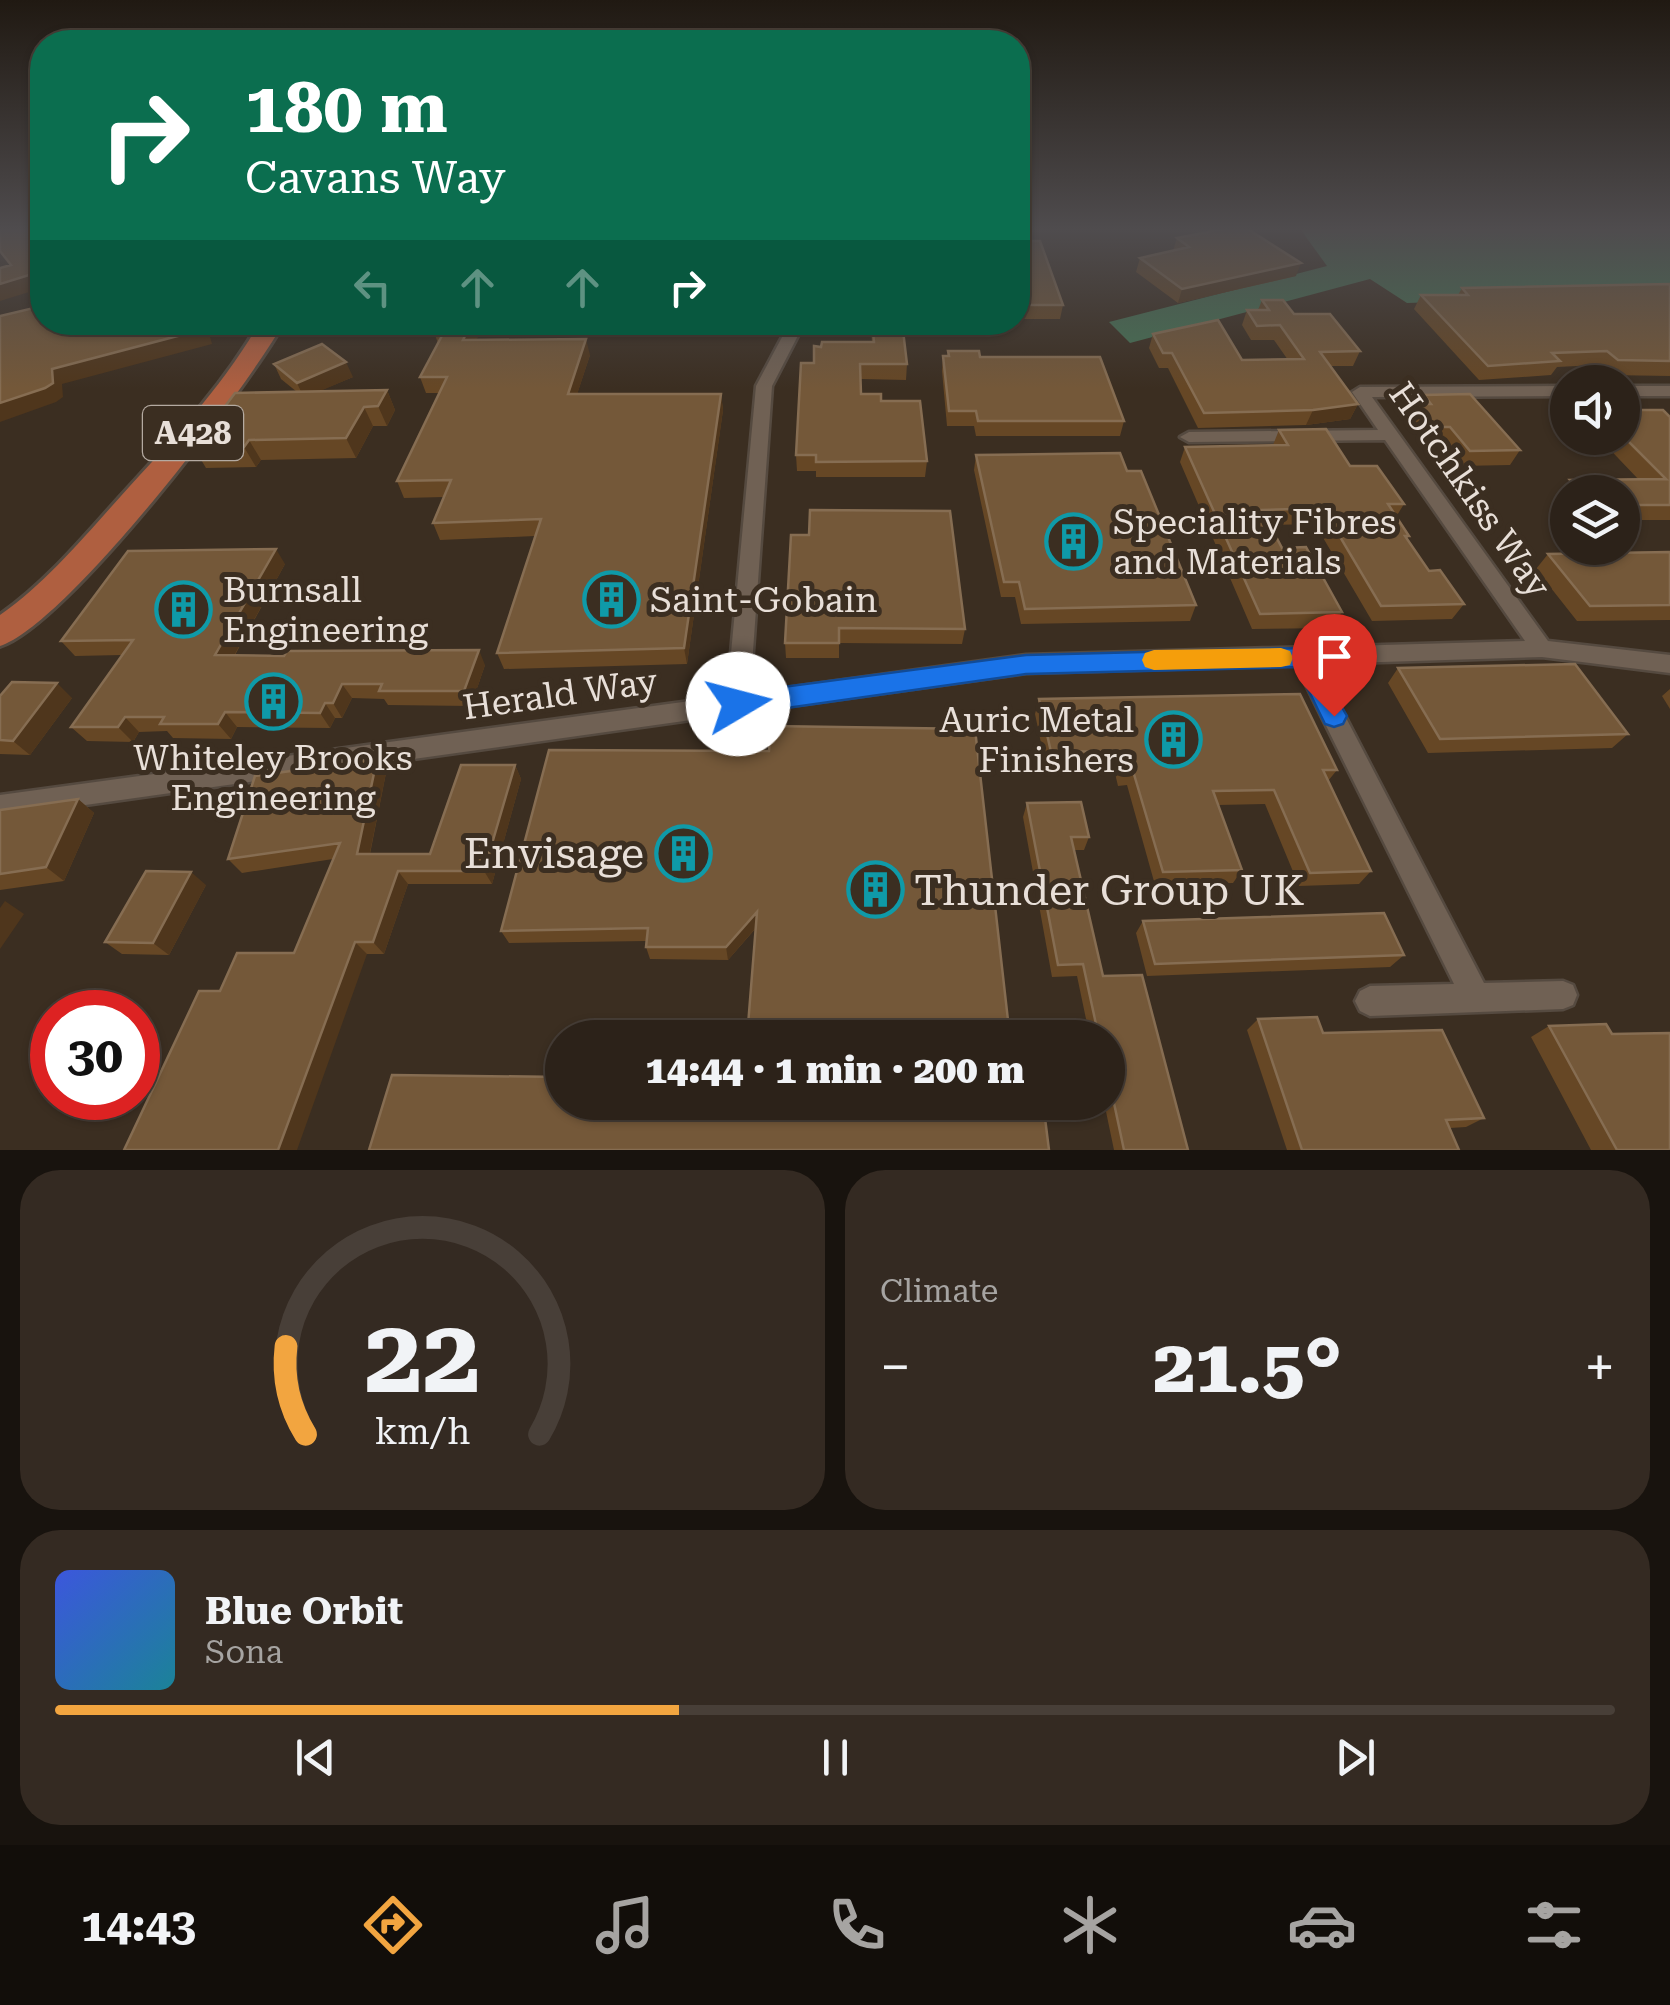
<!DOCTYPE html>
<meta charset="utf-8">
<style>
:root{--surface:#2c2219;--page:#342a22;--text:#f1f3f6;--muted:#a6a4a2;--line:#483f38;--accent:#f2a540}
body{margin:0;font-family:"Roboto Serif",serif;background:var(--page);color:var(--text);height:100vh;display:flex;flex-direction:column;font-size:38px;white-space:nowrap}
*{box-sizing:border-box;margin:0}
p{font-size:32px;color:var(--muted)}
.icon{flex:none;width:55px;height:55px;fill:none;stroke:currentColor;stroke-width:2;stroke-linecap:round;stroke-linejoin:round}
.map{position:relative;height:1150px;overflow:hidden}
.side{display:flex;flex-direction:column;gap:20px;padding:20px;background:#18130e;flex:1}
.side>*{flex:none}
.top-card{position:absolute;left:30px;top:30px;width:1000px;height:305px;border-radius:40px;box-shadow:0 2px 8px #0004,0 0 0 2px var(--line);background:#0b6e4f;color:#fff;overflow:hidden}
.buttons{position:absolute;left:1550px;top:365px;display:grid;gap:20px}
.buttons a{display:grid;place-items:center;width:90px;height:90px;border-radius:50%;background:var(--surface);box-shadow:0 2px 8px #0004,0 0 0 2px var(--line);font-size:50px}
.speed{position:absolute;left:30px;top:990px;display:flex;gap:20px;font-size:50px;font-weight:700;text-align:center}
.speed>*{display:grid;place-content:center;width:130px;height:130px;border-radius:50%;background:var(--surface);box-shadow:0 2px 8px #0004,0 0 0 2px var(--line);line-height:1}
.speed .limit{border:15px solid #d22;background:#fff;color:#111}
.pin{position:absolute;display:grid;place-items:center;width:85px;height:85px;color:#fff;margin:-102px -42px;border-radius:50% 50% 50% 0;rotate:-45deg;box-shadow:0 0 10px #0007}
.pin .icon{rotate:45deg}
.me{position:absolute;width:110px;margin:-55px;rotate:82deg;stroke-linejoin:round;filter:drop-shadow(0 0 8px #0008)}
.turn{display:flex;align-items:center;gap:35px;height:210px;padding:0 50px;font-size:45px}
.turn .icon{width:130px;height:130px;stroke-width:2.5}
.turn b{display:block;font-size:70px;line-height:85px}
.lanes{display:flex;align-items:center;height:95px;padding:0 50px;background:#0003;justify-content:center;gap:50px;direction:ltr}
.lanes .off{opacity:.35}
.big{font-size:75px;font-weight:800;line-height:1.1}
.side .widget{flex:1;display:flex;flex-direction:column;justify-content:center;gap:15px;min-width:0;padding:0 35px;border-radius:40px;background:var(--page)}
.side .dial{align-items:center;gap:0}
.dial svg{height:260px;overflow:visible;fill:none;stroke:var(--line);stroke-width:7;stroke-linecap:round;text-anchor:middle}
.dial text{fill:var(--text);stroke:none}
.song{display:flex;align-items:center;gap:30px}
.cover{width:120px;height:120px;border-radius:15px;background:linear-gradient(135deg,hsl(230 70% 55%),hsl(190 70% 35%))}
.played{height:10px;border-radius:5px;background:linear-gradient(90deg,var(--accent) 40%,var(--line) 40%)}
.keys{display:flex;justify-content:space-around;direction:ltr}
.heat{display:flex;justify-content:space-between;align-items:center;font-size:55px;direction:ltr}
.side .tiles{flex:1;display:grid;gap:20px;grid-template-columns:1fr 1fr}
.widget:last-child{grid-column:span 2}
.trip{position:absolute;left:545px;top:1020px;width:580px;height:100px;border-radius:50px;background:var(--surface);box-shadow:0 2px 8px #0004,0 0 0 2px var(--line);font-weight:800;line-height:100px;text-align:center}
.dock{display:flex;height:160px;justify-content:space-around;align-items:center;background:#120e0a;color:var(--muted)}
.dock .icon{width:70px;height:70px}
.dock .current{color:var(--accent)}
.dock b{font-size:45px;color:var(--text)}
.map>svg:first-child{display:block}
</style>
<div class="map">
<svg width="1670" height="1150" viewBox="0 0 1670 1150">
<rect width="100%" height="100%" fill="#3b2e21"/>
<!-- forest -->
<path fill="#467254" d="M 1388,228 L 1670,228 L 1670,294 L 1407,303 L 1370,279 L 1130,343 L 1109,322 L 1327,266 L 1301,230 Z"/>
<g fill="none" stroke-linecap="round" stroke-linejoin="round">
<defs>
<path id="street" d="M 790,322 L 805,322 L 772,386 L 750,693 L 1026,655 L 1525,641 L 1385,440 L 1189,442 L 1180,437 L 1189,432 L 1378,430 L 1352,392 L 1360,387 L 1568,386 L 1568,396 L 1372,397 L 1548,641 L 1670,655 L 1670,673 L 1542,657 L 1318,664 L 1484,983 L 1563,981 L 1573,985 L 1577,995 L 1573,1005 L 1563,1009 L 1370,1016 L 1360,1011 L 1355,1001 L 1360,991 L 1370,986 L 1454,984 L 1296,665 L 1026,673 L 0,817 L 0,795 L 727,696 L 756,386 Z
M 1622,386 L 1670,386 L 1670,396 L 1622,396 Z"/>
<path id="primary" d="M 260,322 L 284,322 C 247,389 66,625 0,646 L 0,615 C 46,583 83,538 121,496 C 171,441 222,388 260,322 Z"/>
</defs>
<!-- street casing -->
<use href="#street" stroke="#554a40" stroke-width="5"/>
<!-- primary casing -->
<use href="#primary" stroke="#554a40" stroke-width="6"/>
<!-- street -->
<use href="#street" fill="#706154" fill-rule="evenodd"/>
<!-- primary -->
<use href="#primary" fill="#af5f40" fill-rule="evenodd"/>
</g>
<!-- wall -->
<path fill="#664725" d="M 1177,238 L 1296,276 L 1178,303 L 1136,272 L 1140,258 L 1173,251 Z
M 1018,241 L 1063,305 L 1060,319 L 1018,319 Z
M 1670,284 L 1670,376 L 1608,375 L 1597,365 L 1557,367 L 1551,375 L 1479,380 L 1414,309 L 1421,295 L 1458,295 L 1462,288 Z
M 1262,300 L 1294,314 L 1360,351 L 1353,366 L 1330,366 L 1358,404 L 1350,419 L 1306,425 L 1198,428 L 1168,368 L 1159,368 L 1149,348 L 1153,334 L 1242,360 L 1288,360 L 1274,340 L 1251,340 L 1242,325 L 1247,310 L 1258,310 Z
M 437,322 L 574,322 L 485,323 L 476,340 L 590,355 L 577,394 L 721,394 L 723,410 L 687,664 L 504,669 L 497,653 L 535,536 L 440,540 L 433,523 L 444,497 L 404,498 L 397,481 L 439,393 L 426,393 L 420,377 L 438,343 L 433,330 Z
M 870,322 L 902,322 L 907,364 L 906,380 L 861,379 L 861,394 L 881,401 L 927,461 L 925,477 L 816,477 L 816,471 L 797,471 L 796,455 L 814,363 L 872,342 Z
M 948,351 L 980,357 L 1124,421 L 1120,436 L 976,436 L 974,426 L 947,426 L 942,371 L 943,356 L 947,356 Z
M 274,364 L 353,377 L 319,391 L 387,390 L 395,410 L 387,426 L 373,426 L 356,458 L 261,460 L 256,467 L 206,468 L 194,448 L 297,392 L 281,379 Z
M 1424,395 L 1520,450 L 1510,465 L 1460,466 L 1441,442 L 1425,442 L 1407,419 L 1415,404 L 1419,404 Z
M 1622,410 L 1670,417 L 1670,520 L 1622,520 L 1622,492 L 1568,492 L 1568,505 L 1559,495 L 1570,480 L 1639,480 L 1599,438 L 1622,438 Z
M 1279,430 L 1350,466 L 1404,504 L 1396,517 L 1409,536 L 1407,539 L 1429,571 L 1464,604 L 1452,619 L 1372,621 L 1315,524 L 1270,525 L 1282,548 L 1342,612 L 1332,628 L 1252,629 L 1180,462 L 1185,447 L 1273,445 Z
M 976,455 L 1127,471 L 1196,605 L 1190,621 L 1021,624 L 1015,597 L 1001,597 L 974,470 Z
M 791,535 L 965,629 L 962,644 L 839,643 L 839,658 L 786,658 L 785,643 Z
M 1670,552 L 1670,620 L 1577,621 L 1536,569 L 1548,554 Z
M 285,564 L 235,655 L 485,665 L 471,706 L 388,705 L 384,699 L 352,698 L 342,718 L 335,718 L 330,728 L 237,727 L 231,739 L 173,738 L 167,731 L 139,732 L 133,742 L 87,741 L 71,727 L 122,655 L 75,656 L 61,641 Z
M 1398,668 L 1628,734 L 1612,748 L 1428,753 L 1388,683 Z
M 1670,689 L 1670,709 L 1662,696 Z
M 0,696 L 72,698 L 30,755 L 0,754 Z
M 1039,699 L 1337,770 L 1328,781 L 1371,871 L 1359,884 L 1299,886 L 1265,804 L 1218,805 L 1242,870 L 1233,883 L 1155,885 L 1127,785 L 1118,786 L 1113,765 L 1046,767 L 1035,714 Z
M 549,750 L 1009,1029 L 747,1038 L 756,928 L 728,960 L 650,959 L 646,947 L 646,941 L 509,943 L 501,931 Z
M 377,759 L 386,773 L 370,854 L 430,854 L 515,765 L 521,779 L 492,884 L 408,884 L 384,954 L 367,954 L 220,991 L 294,953 L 333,859 L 242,873 L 228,859 Z
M 78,799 L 94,813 L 64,881 L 0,890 L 0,810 Z
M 1027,803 L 1089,837 L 1084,850 L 1074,850 L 1103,976 L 1188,1150 L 1114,1150 L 1104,1102 L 1108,1102 L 1108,1038 L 1090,1038 L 1077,976 L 1052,977 L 1023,817 Z
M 206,885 L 169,955 L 122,954 L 105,942 Z
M 1143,921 L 1404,955 L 1390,967 L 1147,976 L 1136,933 Z
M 1258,1019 L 1323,1033 L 1484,1118 L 1466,1127 L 1450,1128 L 1459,1150 L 1287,1150 L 1247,1030 Z
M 1549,1026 L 1612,1034 L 1670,1150 L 1591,1150 L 1531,1037 Z"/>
<!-- shaded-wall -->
<path fill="#4f361c" d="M 1301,263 L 1296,276 L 1178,303 L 1182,289 Z
M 42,271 L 42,288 L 0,301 L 0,284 Z
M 202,322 L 206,322 L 212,344 L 62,384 L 63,397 L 56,402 L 0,422 L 0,403 L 52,369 Z
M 472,322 L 485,323 L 468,356 L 463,340 Z
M 586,339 L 590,355 L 572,410 L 568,394 Z
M 346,362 L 353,377 L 304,398 L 297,383 Z
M 387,390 L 395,410 L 387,426 L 378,406 Z
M 721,394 L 723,410 L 687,664 L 684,648 Z
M 1358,404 L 1350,419 L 1306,425 L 1313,410 Z
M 364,407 L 373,426 L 356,458 L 346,438 Z
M 249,440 L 261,460 L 256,467 L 244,447 Z
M 276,549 L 285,564 L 226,670 L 215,655 Z
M 479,650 L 485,665 L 471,706 L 464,691 Z
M 57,683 L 72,698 L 30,755 L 13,741 Z
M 342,684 L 352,698 L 342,718 L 333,703 Z
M 325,703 L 335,718 L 330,728 L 320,713 Z
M 225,712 L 237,727 L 231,739 L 218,724 Z
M 125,717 L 139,732 L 133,742 L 118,727 Z
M 377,759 L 386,773 L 367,867 L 357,854 Z
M 515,765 L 521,779 L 492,884 L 484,871 Z
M 78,799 L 94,813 L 64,881 L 46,867 Z
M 398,871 L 408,884 L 384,954 L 373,942 Z
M 191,872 L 206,885 L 169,955 L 153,943 Z
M 5,901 L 24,914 L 0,949 L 0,908 Z
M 757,912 L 759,924 L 728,960 L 726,947 Z
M 355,942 L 367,954 L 297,1150 L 278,1150 Z"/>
<!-- building -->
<path fill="#745839" stroke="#866d52" stroke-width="2.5" d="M 0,228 L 42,228 L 42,271 L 0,284 L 0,268 L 11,265 L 0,251 Z
M 1229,228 L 1246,228 L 1301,263 L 1182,289 L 1140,258 L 1189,247 L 1177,238 Z
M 1018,241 L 1040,241 L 1063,305 L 1018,305 Z
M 1670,284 L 1670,361 L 1618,360 L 1607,351 L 1552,353 L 1560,361 L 1488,366 L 1421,295 L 1468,295 L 1462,288 Z
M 1262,300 L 1283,300 L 1294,314 L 1330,314 L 1360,351 L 1320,352 L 1358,404 L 1313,410 L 1204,413 L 1172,353 L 1163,353 L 1153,334 L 1218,320 L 1242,360 L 1304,359 L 1280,325 L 1257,326 L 1247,310 L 1269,310 Z
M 42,306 L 42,322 L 202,322 L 204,329 L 52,369 L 53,383 L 45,388 L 0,403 L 0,316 Z
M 437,322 L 472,322 L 463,340 L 586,339 L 568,394 L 721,394 L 684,648 L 497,653 L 541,519 L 433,523 L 451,480 L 397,481 L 447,377 L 420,377 L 445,330 L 433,330 Z
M 872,322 L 902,322 L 907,364 L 860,364 L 861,394 L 881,394 L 881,401 L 920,401 L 927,461 L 816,462 L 816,455 L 796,455 L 801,363 L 814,363 L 814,346 L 821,347 L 822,342 L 874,342 Z
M 322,344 L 346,362 L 297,383 L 274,364 Z
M 948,351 L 979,351 L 980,357 L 1100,357 L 1124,421 L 978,421 L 976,411 L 949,411 L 943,356 L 949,356 Z
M 387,390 L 378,406 L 364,407 L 346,438 L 249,440 L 244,447 L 194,448 L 235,393 Z
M 1470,394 L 1520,450 L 1470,451 L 1450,427 L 1434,427 L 1415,404 L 1431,404 L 1424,395 Z
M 1622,410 L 1663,410 L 1670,417 L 1670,505 L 1622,505 L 1622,492 L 1581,492 L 1570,480 L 1666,479 L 1622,435 Z
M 1326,429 L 1350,466 L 1377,466 L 1404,504 L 1388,504 L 1409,536 L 1405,536 L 1429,571 L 1440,570 L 1464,604 L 1381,606 L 1323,508 L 1262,510 L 1282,548 L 1306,547 L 1342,612 L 1260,614 L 1185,447 L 1288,445 L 1279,430 Z
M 1120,453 L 1127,471 L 1141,471 L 1196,605 L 1025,609 L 1019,582 L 1004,582 L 976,455 Z
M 810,510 L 950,511 L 965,629 L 839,628 L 839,643 L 785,643 L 791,535 L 809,535 Z
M 276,549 L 215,655 L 284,656 L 287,651 L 479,650 L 464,691 L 379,691 L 382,684 L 342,684 L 333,703 L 325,703 L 320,713 L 225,712 L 218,724 L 160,724 L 164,717 L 125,717 L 118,727 L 71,727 L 133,640 L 61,641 L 128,551 Z
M 1670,552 L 1670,605 L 1590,606 L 1548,554 Z
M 1575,664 L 1628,734 L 1440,739 L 1398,668 Z
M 12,682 L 57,683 L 13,741 L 0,740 L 0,696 Z
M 1300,694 L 1337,770 L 1323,770 L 1371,871 L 1310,873 L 1274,790 L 1213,791 L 1242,870 L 1163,872 L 1133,771 L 1124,771 L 1118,751 L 1051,752 L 1039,699 Z
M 771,726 L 975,729 L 1009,1029 L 1033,1029 L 1034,1038 L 747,1038 L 757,912 L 726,947 L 646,947 L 648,928 L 501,931 L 549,750 L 769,751 Z
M 377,759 L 357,854 L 430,854 L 461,765 L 515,765 L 484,871 L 398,871 L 373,942 L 355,942 L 278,1150 L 124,1150 L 199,991 L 220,991 L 237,953 L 294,953 L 340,843 L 228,859 L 255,776 Z
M 78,799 L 46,867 L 0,874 L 0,810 Z
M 1081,802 L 1089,837 L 1071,837 L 1103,976 L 1142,975 L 1188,1150 L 1124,1150 L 1108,1075 L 1108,1038 L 1099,1038 L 1083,964 L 1058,965 L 1027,803 Z
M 146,871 L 191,872 L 153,943 L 105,942 Z
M 1384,913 L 1404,955 L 1155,964 L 1143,921 Z
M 1317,1017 L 1323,1033 L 1442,1030 L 1484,1118 L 1446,1120 L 1459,1150 L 1302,1150 L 1258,1019 Z
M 1606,1024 L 1612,1034 L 1670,1033 L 1670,1150 L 1617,1150 L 1549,1026 Z
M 392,1075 L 562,1077 L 562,1102 L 1043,1102 L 1049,1150 L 369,1150 Z"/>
<!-- sky -->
<linearGradient id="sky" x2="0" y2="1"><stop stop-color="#201912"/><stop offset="0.59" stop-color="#4f4c4e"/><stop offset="1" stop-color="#4f4c4e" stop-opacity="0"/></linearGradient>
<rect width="1670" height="389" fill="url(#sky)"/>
<!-- route -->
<path fill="#1a73e8" stroke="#114b97" stroke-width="2.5" d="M 1304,648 L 1313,651 L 1343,709 L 1347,716 L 1343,724 L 1334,727 L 1325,724 L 1297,667 L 1026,674 L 738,715 L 729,711 L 726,704 L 729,697 L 738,693 L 1026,655 Z"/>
<!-- slow -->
<path fill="#f59e0b" d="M 1281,648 L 1290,651 L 1293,658 L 1290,665 L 1281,667 L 1154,670 L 1145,667 L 1142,660 L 1145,653 L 1154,650 Z"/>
<!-- icons -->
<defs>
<symbol id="building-ring" viewBox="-11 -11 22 22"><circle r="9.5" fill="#3b2e21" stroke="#0f9aa8" stroke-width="1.5"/><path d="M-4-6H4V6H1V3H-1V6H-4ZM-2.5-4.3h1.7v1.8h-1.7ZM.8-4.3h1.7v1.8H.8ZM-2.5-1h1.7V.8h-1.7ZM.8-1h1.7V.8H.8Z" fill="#0f9aa8"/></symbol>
</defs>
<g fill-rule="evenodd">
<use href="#building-ring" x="1042" y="510" width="63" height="63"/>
<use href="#building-ring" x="580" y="568" width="63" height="63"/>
<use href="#building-ring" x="152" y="578" width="63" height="63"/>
<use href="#building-ring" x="242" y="670" width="63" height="63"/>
<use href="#building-ring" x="1142" y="708" width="63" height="63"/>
<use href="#building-ring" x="652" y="822" width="63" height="63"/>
<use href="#building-ring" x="844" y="858" width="63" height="63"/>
</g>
<g text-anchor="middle" stroke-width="10" stroke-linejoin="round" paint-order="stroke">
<!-- shield labels -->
<rect fill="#3b2e21" stroke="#b4aaa1" stroke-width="2.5" x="143" y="406" width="100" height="54" rx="8"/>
<g font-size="32" font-weight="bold" fill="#e8dfd8">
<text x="193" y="444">A428</text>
</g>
<!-- street labels -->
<g font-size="35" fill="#e8dfd8" stroke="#3b2e21">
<text transform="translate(1470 490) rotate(55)" y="12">Hotchkiss Way</text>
<text transform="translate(560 694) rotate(-8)" y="12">Herald Way</text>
</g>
<!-- poi labels -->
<g font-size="35" fill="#e8dfd8" stroke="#3b2e21" text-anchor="start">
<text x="1113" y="534">Speciality Fibres<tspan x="1113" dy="40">and Materials</tspan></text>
<text x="223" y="602">Burnsall<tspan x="223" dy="40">Engineering</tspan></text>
<text x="650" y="612">Saint-Gobain</text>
<text x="1134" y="732" text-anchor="end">Auric Metal<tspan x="1134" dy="40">Finishers</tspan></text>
<text x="273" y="770" text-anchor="middle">Whiteley Brooks<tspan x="273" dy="40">Engineering</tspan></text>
</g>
<!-- near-poi labels -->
<g font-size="42" fill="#e8dfd8" stroke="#3b2e21" text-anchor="end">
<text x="644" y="868">Envisage</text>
<text x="914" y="905" text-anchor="start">Thunder Group UK</text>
</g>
</g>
</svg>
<div class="buttons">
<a><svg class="icon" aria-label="sound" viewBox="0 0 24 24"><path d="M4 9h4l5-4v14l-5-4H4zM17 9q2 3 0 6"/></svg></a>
<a><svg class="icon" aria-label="layers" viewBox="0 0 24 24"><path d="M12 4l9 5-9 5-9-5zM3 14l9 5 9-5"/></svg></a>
</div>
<div class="speed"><div class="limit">30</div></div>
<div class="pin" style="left:1334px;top:716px;background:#d93025"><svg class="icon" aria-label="arrive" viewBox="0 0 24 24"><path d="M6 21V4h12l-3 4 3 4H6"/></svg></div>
<svg class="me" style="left:738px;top:704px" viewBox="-20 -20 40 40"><circle r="19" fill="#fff"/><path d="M0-13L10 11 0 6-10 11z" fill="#1a73e8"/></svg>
<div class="trip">14:44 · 1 min · 200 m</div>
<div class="top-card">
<div class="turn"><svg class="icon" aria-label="right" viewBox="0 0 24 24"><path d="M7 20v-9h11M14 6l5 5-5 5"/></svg><div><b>180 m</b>Cavans Way</div></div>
<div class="lanes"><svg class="icon off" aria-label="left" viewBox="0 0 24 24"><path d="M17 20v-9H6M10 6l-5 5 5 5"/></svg><svg class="icon off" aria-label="ahead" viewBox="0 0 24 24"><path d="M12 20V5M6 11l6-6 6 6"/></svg><svg class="icon off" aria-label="ahead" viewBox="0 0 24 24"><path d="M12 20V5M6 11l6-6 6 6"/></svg><svg class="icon" aria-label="right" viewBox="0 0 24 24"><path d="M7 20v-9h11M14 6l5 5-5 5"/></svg></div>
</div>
</div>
<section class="side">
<div class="tiles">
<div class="widget dial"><svg viewBox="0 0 100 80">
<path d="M14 69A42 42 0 1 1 86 69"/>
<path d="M14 69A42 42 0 0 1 8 42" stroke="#f2a540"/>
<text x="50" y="56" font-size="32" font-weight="700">22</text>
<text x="50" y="72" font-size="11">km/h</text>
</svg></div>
<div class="widget"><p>Climate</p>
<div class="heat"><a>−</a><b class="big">21.5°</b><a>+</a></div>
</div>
<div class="widget">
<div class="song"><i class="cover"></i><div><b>Blue Orbit</b><p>Sona</p></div></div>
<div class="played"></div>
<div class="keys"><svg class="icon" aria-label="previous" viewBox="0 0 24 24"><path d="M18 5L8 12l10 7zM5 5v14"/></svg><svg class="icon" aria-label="pause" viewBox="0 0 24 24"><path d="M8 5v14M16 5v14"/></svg><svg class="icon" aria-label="next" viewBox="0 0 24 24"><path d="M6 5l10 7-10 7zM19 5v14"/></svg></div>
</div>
</div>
</section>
<nav class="dock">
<b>14:43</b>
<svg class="icon current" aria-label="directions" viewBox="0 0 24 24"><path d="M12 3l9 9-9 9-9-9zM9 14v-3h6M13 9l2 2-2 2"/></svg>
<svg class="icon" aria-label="music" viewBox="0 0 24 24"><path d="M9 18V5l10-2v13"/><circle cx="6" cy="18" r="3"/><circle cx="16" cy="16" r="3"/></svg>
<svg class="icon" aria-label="phone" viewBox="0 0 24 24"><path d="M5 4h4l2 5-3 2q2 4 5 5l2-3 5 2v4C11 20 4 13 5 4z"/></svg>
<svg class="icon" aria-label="climate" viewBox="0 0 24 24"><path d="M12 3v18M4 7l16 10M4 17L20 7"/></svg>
<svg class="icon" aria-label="car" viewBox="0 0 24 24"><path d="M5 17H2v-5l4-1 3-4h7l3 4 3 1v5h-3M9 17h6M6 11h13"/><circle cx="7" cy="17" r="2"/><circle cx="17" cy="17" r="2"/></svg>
<svg class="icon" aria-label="filters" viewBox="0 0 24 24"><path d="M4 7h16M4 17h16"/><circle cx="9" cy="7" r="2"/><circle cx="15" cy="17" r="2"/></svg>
</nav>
